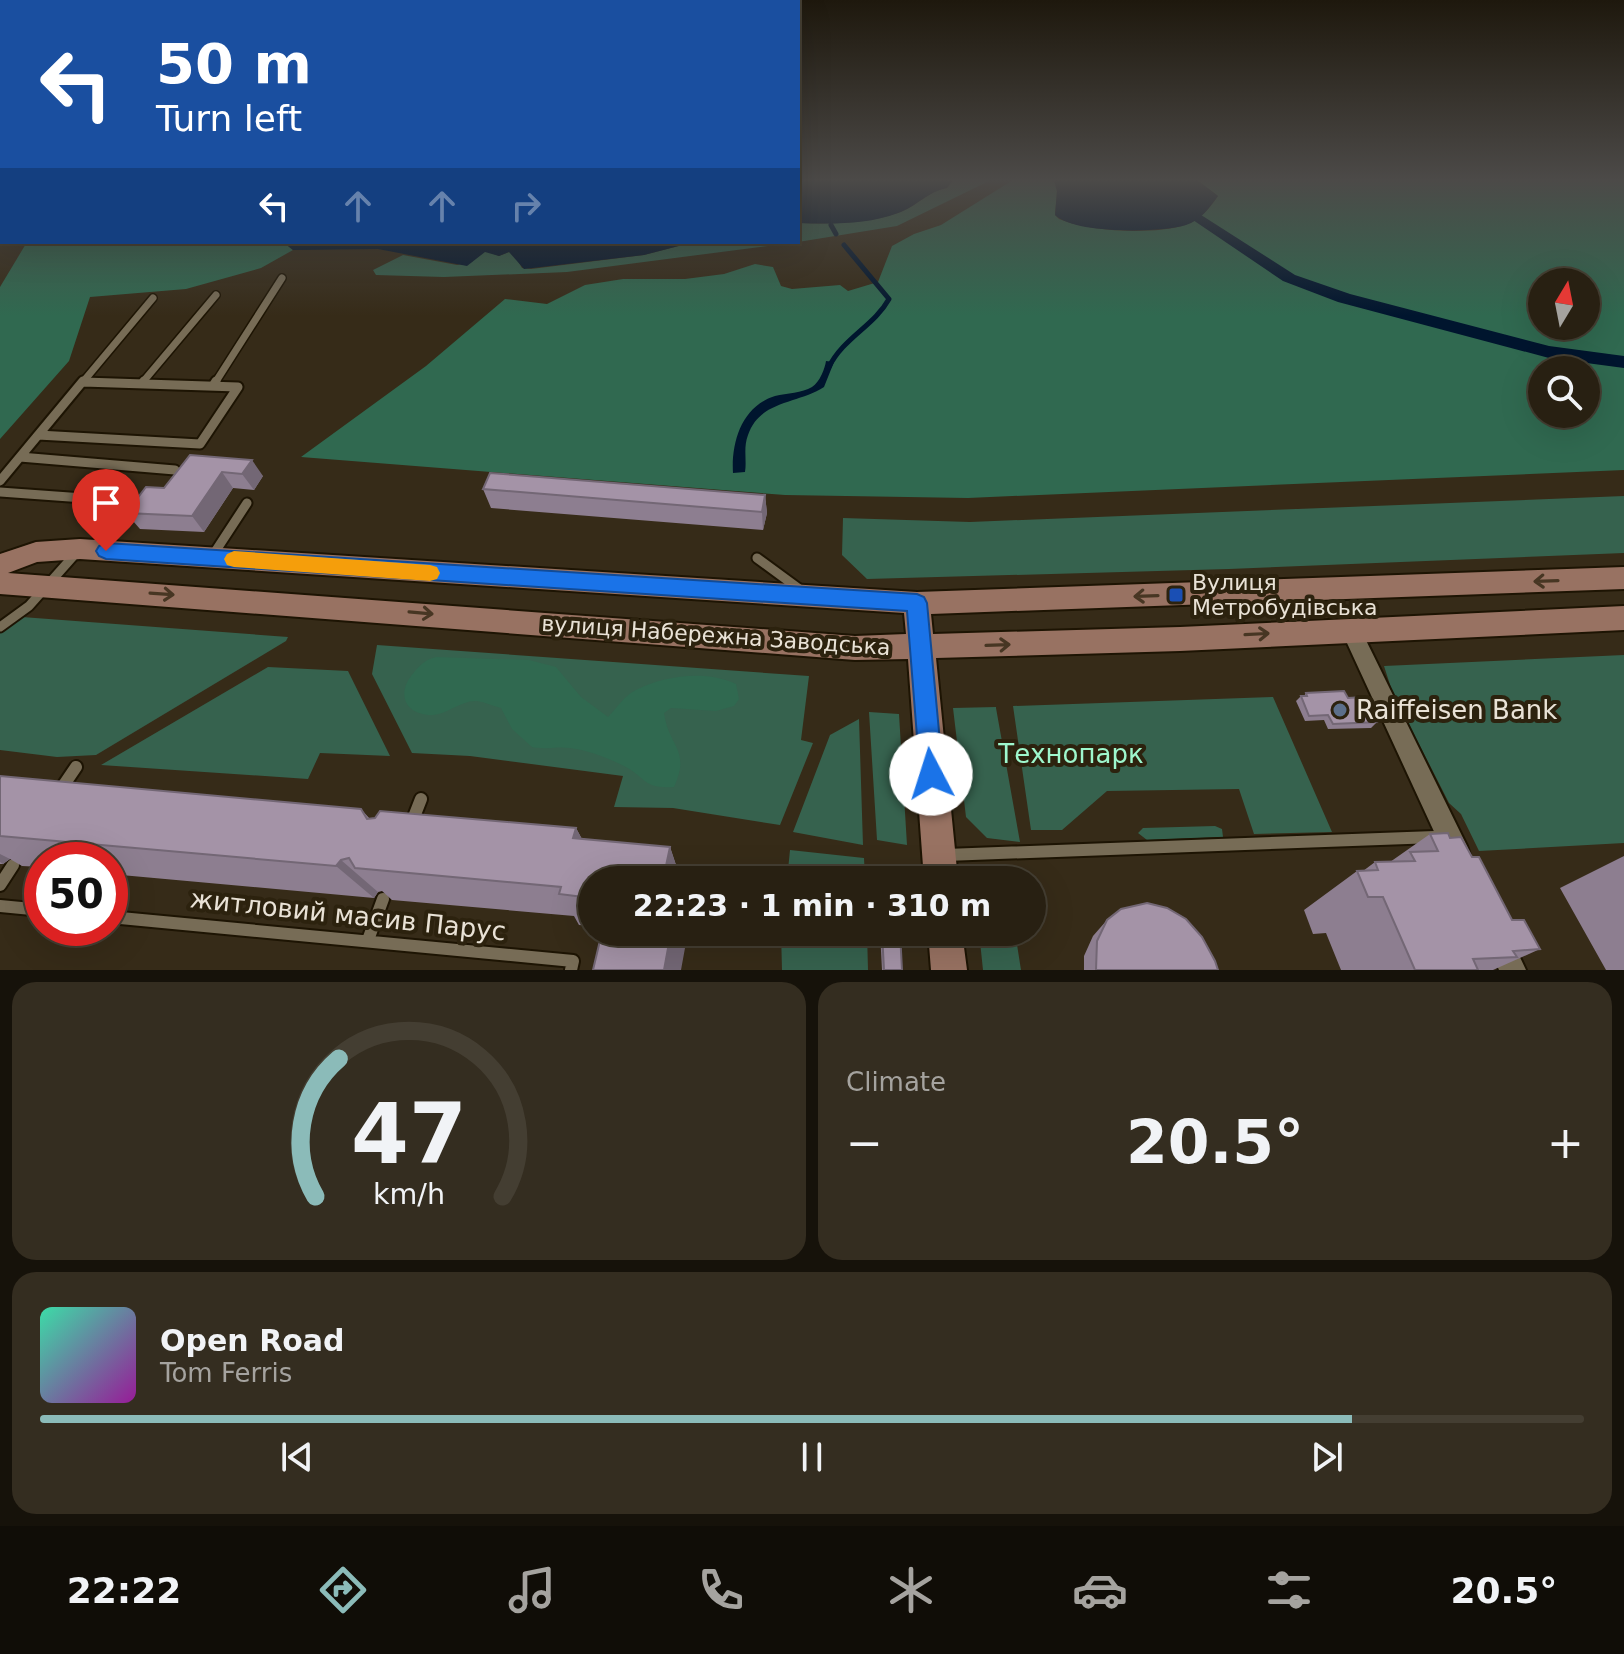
<!DOCTYPE html>
<meta charset="utf-8">
<style>
:root{--surface:#282012;--page:#342d20;--text:#f1f3f6;--muted:#a5a39f;--line:#443e32;--accent:#8bbbb9}
body{margin:0;font-family:"DejaVu Sans",sans-serif;background:var(--page);color:var(--text);height:100vh;display:flex;flex-direction:column;font-size:30px;white-space:nowrap}
*{box-sizing:border-box;margin:0}
p{font-size:26px;color:var(--muted)}
.icon{flex:none;width:44px;height:44px;fill:none;stroke:currentColor;stroke-width:2;stroke-linecap:round;stroke-linejoin:round}
.map{position:relative;height:970px;overflow:hidden}
.details{display:flex;flex-direction:column;gap:12px;padding:12px;background:#16120a;flex:1}
.details>*{flex:none}
.hud{position:absolute;left:0px;top:0px;width:800px;height:244px;box-shadow:0 8px 32px #0002,0 0 0 2px var(--line);background:#1a4fa0;color:#fff;overflow:hidden}
.needle{width:52px;rotate:10deg}
.controls{position:absolute;left:1528px;top:268px;display:grid;gap:16px}
.controls a{display:grid;place-items:center;width:72px;height:72px;border-radius:50%;background:var(--surface);box-shadow:0 8px 32px #0002,0 0 0 2px var(--line);font-size:40px}
.speed{position:absolute;left:24px;top:842px;display:flex;gap:16px;font-size:40px;font-weight:700;text-align:center}
.speed>*{display:grid;place-content:center;width:104px;height:104px;border-radius:50%;background:var(--surface);box-shadow:0 8px 32px #0002,0 0 0 2px var(--line);line-height:1}
.speed .limit{border:12px solid #d22;background:#fff;color:#111}
.pin{position:absolute;display:grid;place-items:center;width:68px;height:68px;color:#fff;margin:-82px -34px;border-radius:50% 50% 50% 0;rotate:-45deg;box-shadow:0 0 8px #0007}
.pin .icon{rotate:45deg}
.me{position:absolute;width:88px;margin:-44px;rotate:355deg;stroke-linejoin:round;filter:drop-shadow(0 0 6px #0008)}
.turn{display:flex;align-items:center;gap:28px;height:168px;padding:0 24px;font-size:36px}
.turn .icon{width:104px;height:104px;stroke-width:2.5}
.turn b{display:block;font-size:56px;line-height:68px}
.lanes{display:flex;align-items:center;height:76px;padding:0 24px;background:#0003;justify-content:center;gap:40px;direction:ltr}
.lanes .off{opacity:.35}
.big{font-size:60px;font-weight:600;line-height:1.1}
.details .widget{flex:1;display:flex;flex-direction:column;justify-content:center;gap:12px;min-width:0;padding:0 28px;border-radius:24px;background:var(--page)}
.details .dial{align-items:center;gap:0}
.dial svg{height:208px;overflow:visible;fill:none;stroke:var(--line);stroke-width:7;stroke-linecap:round;text-anchor:middle}
.dial text{fill:var(--text);stroke:none}
.song{display:flex;align-items:center;gap:24px}
.cover{width:96px;height:96px;border-radius:12px;background:linear-gradient(135deg,hsl(160 70% 55%),hsl(300 70% 35%))}
.played{height:8px;border-radius:4px;background:linear-gradient(90deg,var(--accent) 85%,var(--line) 85%)}
.keys{display:flex;justify-content:space-around;direction:ltr}
.heat{display:flex;justify-content:space-between;align-items:center;font-size:44px;direction:ltr}
.details .tiles{flex:1;display:grid;gap:12px;grid-template-columns:1fr 1fr}
.widget:last-child{grid-column:span 2}
.trip{position:absolute;left:578px;top:866px;width:468px;height:80px;border-radius:40px;background:var(--surface);box-shadow:0 8px 32px #0002,0 0 0 2px var(--line);font-weight:600;line-height:80px;text-align:center}
.menu{display:flex;height:128px;justify-content:space-around;align-items:center;background:#100d07;color:var(--muted)}
.menu .icon{width:56px;height:56px}
.menu .current{color:var(--accent)}
.menu b{font-size:36px;color:var(--text)}
.map>svg:first-child{display:block}
</style>
<div class="map">
<svg width="1624" height="970" viewBox="0 0 1624 970">
<rect width="100%" height="100%" fill="#362b18"/>
<!-- green -->
<path fill="#36624e" d="M 953,180 L 991,180 L 897,226 L 798,242 L 798,223 C 831,224 866,224 898,213 C 916,207 928,191 947,188 Z
M 694,242 L 798,242 L 567,272 L 444,277 L 376,275 L 373,270 L 403,255 L 457,265 L 472,262 L 476,256 L 486,251 L 499,256 L 509,252 L 514,254 L 522,268 L 531,269 L 644,255 Z
M 1624,496 L 1624,553 L 1229,569 L 867,579 L 842,555 L 843,518 L 970,522 Z
M 22,617 L 288,637 L 286,641 L 96,755 L 57,757 L 0,750 L 0,633 Z
M 377,645 L 809,676 L 801,740 L 813,743 L 780,825 L 673,808 L 614,807 L 623,776 L 470,756 L 412,753 L 372,674 Z
M 1624,655 L 1624,843 L 1479,851 L 1461,814 L 1449,803 L 1392,691 L 1384,666 Z
M 268,667 L 348,671 L 390,756 L 320,753 L 308,779 L 101,765 Z
M 1273,697 L 1332,832 L 1254,834 L 1239,789 L 1107,791 L 1062,830 L 1031,830 L 1013,706 Z
M 996,707 L 996,708 L 1020,842 L 987,838 L 966,817 L 953,708 Z
M 869,712 L 899,714 L 907,845 L 877,840 Z
M 859,719 L 863,845 L 793,832 L 830,735 Z
M 1215,826 L 1222,829 L 1223,837 L 1147,840 L 1138,833 L 1143,828 Z
M 790,850 L 864,858 L 865,880 L 787,880 Z
M 781,932 L 867,932 L 868,970 L 782,970 Z
M 979,932 L 1015,932 L 1021,970 L 983,970 Z"/>
<!-- forest -->
<path fill="#306950" fill-rule="evenodd" d="M 1013,180 L 1054,180 L 1057,191 L 1055,215 L 1059,219 C 1091,232 1153,235 1185,225 C 1199,221 1210,208 1218,196 L 1197,180 L 1624,180 L 1624,470 L 968,498 L 785,495 L 301,457 L 426,366 L 505,299 L 547,304 L 585,285 L 623,279 L 685,279 L 724,274 L 755,264 L 773,267 L 781,286 L 792,289 L 840,285 L 848,291 L 878,282 L 892,246 L 914,234 L 941,225 ZM 1542,282 L 1586,282 L 1586,326 L 1542,326 ZM 1542,370 L 1586,370 L 1586,414 L 1542,414 Z
M 27,242 L 283,242 L 293,250 L 261,268 L 186,289 L 90,297 L 69,361 L 0,439 L 0,287 Z
M 436,657 L 529,660 L 556,667 L 581,697 L 608,717 C 617,708 625,695 636,690 C 666,675 706,670 736,684 L 739,699 L 734,706 L 716,711 L 671,708 L 664,713 C 669,748 691,749 674,787 C 643,789 647,778 624,766 C 608,758 588,750 570,748 C 557,746 544,750 532,747 L 512,729 L 501,708 C 493,706 485,702 477,701 C 460,700 445,717 428,715 C 404,713 398,693 411,676 C 419,666 424,660 436,657 Z"/>
<!-- water -->
<path fill="#00152e" d="M 798,180 L 953,180 L 947,188 C 928,191 916,207 898,213 C 866,225 831,224 798,223 Z
M 1054,180 L 1197,180 L 1218,196 C 1210,207 1200,221 1186,225 C 1160,233 1074,234 1055,215 L 1057,191 Z
M 283,242 L 694,242 L 644,255 L 524,269 L 509,252 L 499,256 L 485,252 L 467,266 L 378,249 L 293,250 Z
M 826,361 L 834,362 L 824,387 C 798,404 760,400 748,435 C 743,448 747,460 745,472 L 733,473 C 731,442 742,406 775,396 C 787,393 802,393 812,387 C 820,382 825,368 826,361 Z"/>
<g fill="none" stroke-linecap="round" stroke-linejoin="round">
<!-- stream -->
<path stroke="#00152e" stroke-width="5" d="M 831,225 L 836,234
M 829,367 C 843,338 874,326 889,299 L 844,245"/>
<!-- canal -->
<path fill="#00152e" fill-rule="evenodd" d="M 1198,213 L 1295,275 L 1350,294 L 1549,346 L 1624,356 L 1624,368 L 1549,358 L 1338,302 L 1283,281 L 1193,220 L 1193,214 Z"/>
<defs>
<path id="lane-far2" d="M 83,382 L 127,383
M 82,383 L 153,298
M 142,383 L 216,295
M 215,383 L 282,278"/>
<path id="lane-far1" d="M 142,384 L 144,381
M 213,386 L 216,381
M 38,435 L 200,444 L 238,387 L 83,382
M 20,457 L 175,470
M 0,481 L 83,381
M 0,492 L 125,501
M 211,558 L 247,503
M 757,558 L 802,591
M 0,627 L 29,606 L 77,552"/>
<path id="lane" d="M 59,792 L 76,767
M 412,822 L 421,799
M 946,855 L 1435,837
M 0,885 L 13,865
M 0,906 L 42,910
M 110,917 L 573,961 L 571,970
M 368,940 L 383,899"/>
<path id="street" d="M 1351,621 L 1358,624 L 1467,846 L 1470,855 L 1467,864 L 1458,867 L 1449,864 L 1341,630 L 1344,624 Z
M 1500,930 L 1509,934 L 1526,970 L 1499,970 L 1487,943 L 1491,934 Z"/>
<path id="secondary" d="M 80,539 L 917,592 L 1624,567 L 1624,589 L 931,614 L 933,634 L 1180,627 L 1624,606 L 1624,630 L 1180,651 L 936,658 L 958,880 L 924,880 L 908,659 L 855,660 L 0,594 L 0,554 L 36,542 ZM 80,559 L 904,613 L 906,634 L 855,636 L 8,573 L 37,562 Z
M 928,932 L 962,932 L 967,970 L 931,970 Z"/>
</defs>
<!-- lane-far2 casing -->
<use href="#lane-far2" stroke="#1d1403" stroke-width="10"/>
<!-- lane-far1 casing -->
<use href="#lane-far1" stroke="#1d1403" stroke-width="13"/>
<!-- lane casing -->
<use href="#lane" stroke="#1d1403" stroke-width="16"/>
<!-- street casing -->
<use href="#street" stroke="#1d1403" stroke-width="4"/>
<!-- secondary casing -->
<use href="#secondary" stroke="#1d1403" stroke-width="4"/>
<!-- lane-far2 -->
<use href="#lane-far2" stroke="#776c56" stroke-width="7"/>
<!-- lane-far1 -->
<use href="#lane-far1" stroke="#776c56" stroke-width="9"/>
<!-- lane -->
<use href="#lane" stroke="#776c56" stroke-width="12"/>
<!-- street -->
<use href="#street" fill="#776c56" fill-rule="evenodd"/>
<!-- secondary -->
<use href="#secondary" fill="#987262" fill-rule="evenodd"/>
</g>
<!-- wall -->
<path fill="#8d7e90" d="M 190,455 L 263,476 L 254,490 L 233,488 L 204,532 L 140,529 L 126,513 L 164,488 Z
M 490,473 L 765,495 L 767,513 L 763,530 L 491,508 L 483,489 Z
M 1306,693 L 1348,698 L 1377,722 L 1371,728 L 1328,729 L 1324,720 L 1305,721 L 1296,701 L 1301,696 L 1304,696 Z
M 0,776 L 361,809 L 370,819 L 576,828 L 582,839 L 670,847 L 681,880 L 592,880 L 592,926 L 579,925 L 574,916 L 392,900 L 382,891 L 378,892 L 374,898 L 110,874 L 110,860 L 42,860 L 42,867 L 22,866 L 10,859 L 3,864 L 0,864 Z
M 1430,834 L 1450,838 L 1472,857 L 1512,920 L 1540,949 L 1493,970 L 1341,970 L 1326,933 L 1313,934 L 1304,910 L 1357,871 L 1363,871 L 1375,862 L 1390,862 Z
M 1624,856 L 1624,970 L 1606,970 L 1560,888 Z
M 1107,920 L 1218,970 L 1084,970 L 1084,956 L 1093,936 Z
M 880,932 L 900,932 L 902,970 L 882,970 Z"/>
<!-- shaded-wall -->
<path fill="#736775" d="M 252,460 L 263,476 L 254,490 L 242,474 Z
M 222,472 L 233,488 L 204,532 L 192,516 Z
M 765,495 L 767,513 L 763,530 L 762,512 Z
M 576,828 L 594,862 L 573,838 Z
M 670,847 L 681,880 L 663,880 Z
M 0,854 L 10,859 L 3,864 L 0,862 Z
M 341,860 L 378,892 L 374,898 L 336,866 Z
M 662,932 L 678,932 L 685,948 L 681,970 L 664,970 Z"/>
<!-- building -->
<path fill="#a493a7" stroke="#736775" stroke-width="2" d="M 190,455 L 252,460 L 242,474 L 222,472 L 192,516 L 126,513 L 146,487 L 164,488 Z
M 490,473 L 765,495 L 762,512 L 483,489 Z
M 1344,691 L 1348,698 L 1364,697 L 1377,722 L 1333,724 L 1328,715 L 1309,716 L 1301,696 L 1307,696 L 1306,693 Z
M 0,776 L 361,809 L 367,819 L 375,818 L 380,811 L 576,828 L 573,838 L 670,847 L 663,880 L 592,880 L 592,898 L 559,894 L 561,887 L 355,868 L 349,858 L 341,860 L 336,866 L 0,836 Z
M 1448,833 L 1450,838 L 1461,837 L 1472,857 L 1479,857 L 1512,920 L 1524,920 L 1540,949 L 1513,951 L 1517,957 L 1473,959 L 1478,970 L 1415,970 L 1383,897 L 1368,897 L 1357,871 L 1378,870 L 1375,862 L 1415,861 L 1410,852 L 1438,851 L 1430,834 Z
M 1147,903 L 1167,908 L 1186,919 L 1202,937 L 1215,961 L 1218,970 L 1096,970 L 1097,941 L 1107,920 L 1121,909 Z
M 602,932 L 671,932 L 664,970 L 593,970 Z
M 882,932 L 900,932 L 902,970 L 884,970 Z"/>
<!-- one-way arrows -->
<defs><path id="oneway-shaft" d="M-6 0H5M1.5-3L5.5 0L1.5 3" fill="none" stroke-width="1.6" stroke-linecap="round" stroke-linejoin="round" transform="scale(2)"/></defs>
<g stroke="#473623">
<use href="#oneway-shaft" transform="translate(1546 581) rotate(178)"/>
<use href="#oneway-shaft" transform="translate(162 594) rotate(4)"/>
<use href="#oneway-shaft" transform="translate(1146 596) rotate(178)"/>
<use href="#oneway-shaft" transform="translate(421 613) rotate(5)"/>
<use href="#oneway-shaft" transform="translate(1257 634) rotate(-3)"/>
<use href="#oneway-shaft" transform="translate(998 645) rotate(-2)"/>
</g>
<!-- sky -->
<linearGradient id="sky" x2="0" y2="1"><stop stop-color="#1e180d"/><stop offset="0.57" stop-color="#4c4a48"/><stop offset="1" stop-color="#4c4a48" stop-opacity="0"/></linearGradient>
<rect width="1624" height="316" fill="url(#sky)"/>
<!-- route -->
<path fill="#1a73e8" stroke="#114b97" stroke-width="2" d="M 106,543 L 917,594 L 924,597 L 927,603 L 943,774 L 939,782 L 931,786 L 923,782 L 920,774 L 907,611 L 106,559 L 99,556 L 96,551 L 99,546 Z"/>
<!-- slow -->
<path fill="#f59e0b" d="M 234,551 L 430,565 L 437,567 L 440,573 L 437,579 L 430,581 L 234,567 L 227,565 L 224,559 L 227,554 Z"/>
<!-- markers -->
<rect fill="#1a4fb4" stroke="#2c220e" stroke-width="3" x="1168" y="587" width="16" height="16" rx="4"/>
<circle fill="#5c6f8a" stroke="#2c220e" stroke-width="3" cx="1340" cy="710" r="8"/>
<g text-anchor="middle" stroke-width="8" stroke-linejoin="round" paint-order="stroke">
<!-- poi labels -->
<g font-size="22" fill="#e9e2d6" stroke="#2c220e" text-anchor="start">
<text x="1192" y="590">Вулиця<tspan x="1192" dy="25">Метробудівська</tspan></text>
</g>
<!-- street labels -->
<g font-size="22" fill="#e9e2d6" stroke="#2c220e">
<text transform="translate(716 635) rotate(4)" y="8">вулиця Набережна Заводська</text>
</g>
<!-- near-poi labels -->
<g font-size="26" fill="#e9e2d6" stroke="#2c220e" text-anchor="start">
<text x="1356" y="719">Raiffeisen Bank</text>
</g>
<!-- near-park labels -->
<g font-size="26" fill="#9ef7cd" stroke="#2c220e">
<text x="1071" y="763">Технопарк</text>
</g>
<!-- near-street labels -->
<g font-size="26" fill="#e9e2d6" stroke="#2c220e">
<text transform="translate(348 915) rotate(6)" y="9">житловий масив Парус</text>
</g>
</g>
</svg>
<div class="controls">
<a><svg class="needle" viewBox="-14 -14 28 28"><path d="M0-13l5 13h-10z" fill="#e53935"/><path d="M0 13l5-13h-10z" fill="#a5a39f"/></svg></a>
<a><svg class="icon" aria-label="search" viewBox="0 0 24 24"><circle cx="10" cy="10" r="6"/><path d="M15 15l6 6"/></svg></a>
</div>
<div class="speed"><div class="limit">50</div></div>
<div class="pin" style="left:106px;top:551px;background:#d93025"><svg class="icon" aria-label="arrive" viewBox="0 0 24 24"><path d="M6 21V4h12l-3 4 3 4H6"/></svg></div>
<svg class="me" style="left:931px;top:774px" viewBox="-20 -20 40 40"><circle r="19" fill="#fff"/><path d="M0-13L10 11 0 6-10 11z" fill="#1a73e8"/></svg>
<div class="trip">22:23 · 1 min · 310 m</div>
<div class="hud">
<div class="turn"><svg class="icon" aria-label="left" viewBox="0 0 24 24"><path d="M17 20v-9H6M10 6l-5 5 5 5"/></svg><div><b>50 m</b>Turn left</div></div>
<div class="lanes"><svg class="icon" aria-label="left" viewBox="0 0 24 24"><path d="M17 20v-9H6M10 6l-5 5 5 5"/></svg><svg class="icon off" aria-label="ahead" viewBox="0 0 24 24"><path d="M12 20V5M6 11l6-6 6 6"/></svg><svg class="icon off" aria-label="ahead" viewBox="0 0 24 24"><path d="M12 20V5M6 11l6-6 6 6"/></svg><svg class="icon off" aria-label="right" viewBox="0 0 24 24"><path d="M7 20v-9h11M14 6l5 5-5 5"/></svg></div>
</div>
</div>
<section class="details">
<div class="tiles">
<div class="widget dial"><svg viewBox="0 0 100 80">
<path d="M14 69A42 42 0 1 1 86 69"/>
<path d="M14 69A42 42 0 0 1 23 16" stroke="#8bbbb9"/>
<text x="50" y="56" font-size="32" font-weight="700">47</text>
<text x="50" y="72" font-size="11">km/h</text>
</svg></div>
<div class="widget"><p>Climate</p>
<div class="heat"><a>−</a><b class="big">20.5°</b><a>+</a></div>
</div>
<div class="widget">
<div class="song"><i class="cover"></i><div><b>Open Road</b><p>Tom Ferris</p></div></div>
<div class="played"></div>
<div class="keys"><svg class="icon" aria-label="previous" viewBox="0 0 24 24"><path d="M18 5L8 12l10 7zM5 5v14"/></svg><svg class="icon" aria-label="pause" viewBox="0 0 24 24"><path d="M8 5v14M16 5v14"/></svg><svg class="icon" aria-label="next" viewBox="0 0 24 24"><path d="M6 5l10 7-10 7zM19 5v14"/></svg></div>
</div>
</div>
</section>
<nav class="menu">
<b>22:22</b>
<svg class="icon current" aria-label="directions" viewBox="0 0 24 24"><path d="M12 3l9 9-9 9-9-9zM9 14v-3h6M13 9l2 2-2 2"/></svg>
<svg class="icon" aria-label="music" viewBox="0 0 24 24"><path d="M9 18V5l10-2v13"/><circle cx="6" cy="18" r="3"/><circle cx="16" cy="16" r="3"/></svg>
<svg class="icon" aria-label="phone" viewBox="0 0 24 24"><path d="M5 4h4l2 5-3 2q2 4 5 5l2-3 5 2v4C11 20 4 13 5 4z"/></svg>
<svg class="icon" aria-label="climate" viewBox="0 0 24 24"><path d="M12 3v18M4 7l16 10M4 17L20 7"/></svg>
<svg class="icon" aria-label="car" viewBox="0 0 24 24"><path d="M5 17H2v-5l4-1 3-4h7l3 4 3 1v5h-3M9 17h6M6 11h13"/><circle cx="7" cy="17" r="2"/><circle cx="17" cy="17" r="2"/></svg>
<svg class="icon" aria-label="filters" viewBox="0 0 24 24"><path d="M4 7h16M4 17h16"/><circle cx="9" cy="7" r="2"/><circle cx="15" cy="17" r="2"/></svg>
<b>20.5°</b>
</nav>
